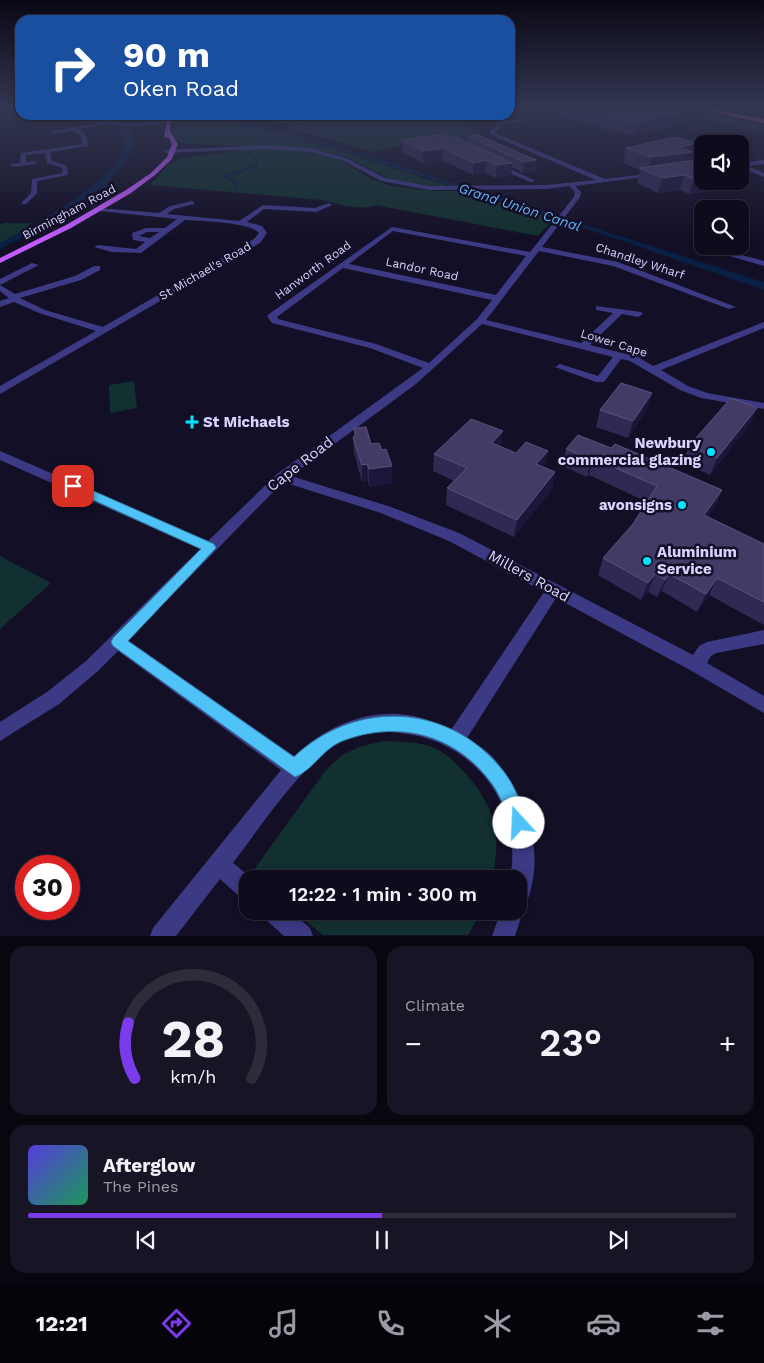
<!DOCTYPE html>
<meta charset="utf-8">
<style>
:root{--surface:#0e0b1c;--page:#171425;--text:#f1f3f6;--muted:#9b9ba3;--line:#2e2b3b;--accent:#7c3aed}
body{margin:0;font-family:"Work Sans",sans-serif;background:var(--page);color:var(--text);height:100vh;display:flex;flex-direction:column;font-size:19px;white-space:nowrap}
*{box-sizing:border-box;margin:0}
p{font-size:16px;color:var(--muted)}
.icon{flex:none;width:28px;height:28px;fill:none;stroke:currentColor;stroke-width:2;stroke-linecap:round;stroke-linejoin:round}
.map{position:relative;height:936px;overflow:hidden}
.panel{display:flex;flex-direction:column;gap:10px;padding:10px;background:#08060f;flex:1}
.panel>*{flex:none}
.top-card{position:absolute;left:15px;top:15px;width:500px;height:105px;border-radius:15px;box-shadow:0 2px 8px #0003,0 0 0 1px var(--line);background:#1a4fa0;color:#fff;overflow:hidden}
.tools{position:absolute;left:694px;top:135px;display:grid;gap:10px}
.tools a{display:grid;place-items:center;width:55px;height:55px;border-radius:10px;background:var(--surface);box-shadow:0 2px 8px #0003,0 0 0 1px var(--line);font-size:25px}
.speed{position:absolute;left:15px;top:855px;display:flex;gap:10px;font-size:25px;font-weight:700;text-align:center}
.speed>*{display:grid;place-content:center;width:65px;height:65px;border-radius:50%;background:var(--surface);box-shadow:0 2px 8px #0003,0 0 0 1px var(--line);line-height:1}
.speed .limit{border:8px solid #d22;background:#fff;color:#111}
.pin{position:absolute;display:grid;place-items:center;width:42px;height:42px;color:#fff;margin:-21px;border-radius:10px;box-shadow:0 2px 8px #0006}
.me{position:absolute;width:55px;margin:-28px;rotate:340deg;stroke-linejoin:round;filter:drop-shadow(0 0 4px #0008)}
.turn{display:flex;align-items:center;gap:18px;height:105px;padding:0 25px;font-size:22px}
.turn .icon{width:65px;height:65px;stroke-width:2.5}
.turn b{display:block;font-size:35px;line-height:42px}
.big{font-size:38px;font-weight:600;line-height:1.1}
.panel .widget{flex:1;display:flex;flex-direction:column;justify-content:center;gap:8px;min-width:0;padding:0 18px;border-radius:15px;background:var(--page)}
.panel .dial{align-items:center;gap:0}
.dial svg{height:130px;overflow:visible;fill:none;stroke:var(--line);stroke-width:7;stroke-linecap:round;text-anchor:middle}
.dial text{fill:var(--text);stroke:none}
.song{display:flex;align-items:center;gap:15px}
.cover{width:60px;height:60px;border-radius:8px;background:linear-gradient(135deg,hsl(250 70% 55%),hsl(150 70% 35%))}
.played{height:5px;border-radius:2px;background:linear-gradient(90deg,var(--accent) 50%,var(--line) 50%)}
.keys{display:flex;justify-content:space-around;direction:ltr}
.heat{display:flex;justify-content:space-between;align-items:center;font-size:28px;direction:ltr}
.panel .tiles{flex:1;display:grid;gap:10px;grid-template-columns:1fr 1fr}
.widget:last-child{grid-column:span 2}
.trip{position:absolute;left:239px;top:870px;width:288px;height:50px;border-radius:15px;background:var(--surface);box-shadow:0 2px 8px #0003,0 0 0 1px var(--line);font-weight:600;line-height:50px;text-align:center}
.tab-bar{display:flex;height:80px;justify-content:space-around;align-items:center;background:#06040b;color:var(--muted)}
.tab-bar .icon{width:35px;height:35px}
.tab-bar .on{color:var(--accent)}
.tab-bar b{font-size:22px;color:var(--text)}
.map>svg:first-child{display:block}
</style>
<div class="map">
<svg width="764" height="936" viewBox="0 0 764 936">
<rect width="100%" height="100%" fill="#130f26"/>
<!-- green -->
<path fill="#12302f" d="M 710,114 L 764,125 L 764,133 L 704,119 Z
M 229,115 L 446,115 L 456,118 L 486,137 L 398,146 L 373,152 L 289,128 L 285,123 Z
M 174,119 L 242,126 L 285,134 L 452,187 L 397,183 L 346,157 L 323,151 L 302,148 L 186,144 L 178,141 L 174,136 Z
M 261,148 L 316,153 L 339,159 L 369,178 L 391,186 L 434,191 L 465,191 L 555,218 L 538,236 L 376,205 C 361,211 337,204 322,200 L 150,185 L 168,165 L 180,158 Z
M 5,223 L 31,223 L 24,231 L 0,243 L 0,224 Z
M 134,381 L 137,408 L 110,413 L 109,385 Z
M 0,556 L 51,583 L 0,629 Z
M 383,741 C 399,742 417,741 432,747 C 446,752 456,763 465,773 C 495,806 502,836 492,879 L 254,879 L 250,875 L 326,770 L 342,755 L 359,747 Z
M 293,911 L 482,911 L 468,935 L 323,935 Z"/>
<!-- water -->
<path fill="#0a1f44" d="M 115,115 L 223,120 L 300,134 L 764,282 L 764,290 L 567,222 L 290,135 L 242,126 L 174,119 L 134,118 L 126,125 C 148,142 120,169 108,181 L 119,186 L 97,190 L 50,223 L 0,249 L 0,243 C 29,230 107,183 121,156 C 126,146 120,133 122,123 L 114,120 Z"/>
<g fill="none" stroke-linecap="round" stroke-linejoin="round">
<!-- stream-far1 -->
<path stroke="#0a1f44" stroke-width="2" d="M 300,129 L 322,119 L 378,115
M 237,172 L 256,166 L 257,160 L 248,155 L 254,147 L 287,135"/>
<!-- stream -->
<path stroke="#0a1f44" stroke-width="2.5" d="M 236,189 L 236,183 L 225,176 L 241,171"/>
<!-- minor -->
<path fill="#3d3a85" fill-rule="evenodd" d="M 90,115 C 100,115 109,122 120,123 C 134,125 160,118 171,123 L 129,127 L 107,124 L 78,129 L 86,135 L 88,146 L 50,152 L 52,161 L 67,166 L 68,175 L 37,181 L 37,193 L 26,204 L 22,204 L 22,202 L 31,193 L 32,179 L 63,173 L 62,168 L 47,163 L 45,153 L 26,155 L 26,162 L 35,161 L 37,164 L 12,167 L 10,164 L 20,163 L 21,153 L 83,144 L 81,136 L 72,130 L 54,134 L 51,132 L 101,122 Z
M 523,119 L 525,121 L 502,124 L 495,133 L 605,179 L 655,173 L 658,175 L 575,186 L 581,192 L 580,197 L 542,247 L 618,262 L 736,307 L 729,309 L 613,266 L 539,251 L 486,320 L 581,343 L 613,313 L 596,310 L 596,306 L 641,312 L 643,314 L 638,317 L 622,314 L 590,345 L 638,357 L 653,366 L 764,322 L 764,328 L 661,370 L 688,386 L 707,393 L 764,403 L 764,409 L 701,398 L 680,390 L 630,361 L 621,359 L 604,382 L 596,382 L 555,367 L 560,364 L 598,376 L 613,357 L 482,324 L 416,384 L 291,476 L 391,507 L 459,533 L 693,655 L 699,646 L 707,642 L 764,630 L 764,644 L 716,653 L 711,656 L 707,663 L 764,696 L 764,713 L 690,670 L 556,598 L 467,738 C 475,743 485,749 492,756 C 527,795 547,853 526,904 L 521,906 L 523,911 L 515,936 L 492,936 L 501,911 L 518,911 L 518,879 L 510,879 C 524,805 474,740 400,733 C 383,731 360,732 344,740 C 301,763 263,824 233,863 L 253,879 L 248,879 L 248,900 L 240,897 L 220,879 L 176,936 L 150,936 L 153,928 L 281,770 L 118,651 L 98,671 L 59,704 L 0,741 L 0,722 L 47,692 L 86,661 L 200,549 L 0,460 L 0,451 L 208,541 L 277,474 L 423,368 L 370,348 L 272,323 L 267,316 L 269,314 L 392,227 L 530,252 L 574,197 L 575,192 L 569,186 L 546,189 L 429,190 L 381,181 L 342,160 L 311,152 L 264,149 L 165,153 L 163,150 L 264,145 L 311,148 L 346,158 L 385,178 L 429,186 L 546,185 L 596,180 L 489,134 L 498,122 ZM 393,231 L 526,256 L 496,295 L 349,264 ZM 343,268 L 492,300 L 477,319 L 429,363 L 376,344 L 278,319 L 277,317 ZM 283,482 L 381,513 L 449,541 L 544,592 L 451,730 C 442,726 432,721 422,718 C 374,705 329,724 294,756 L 128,640 Z
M 764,160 L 764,164 L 748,166 L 764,173 L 764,177 L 740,167 L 740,163 Z
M 496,163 L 534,180 L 535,181 L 530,182 L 494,166 Z
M 192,201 L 194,202 L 194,204 L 174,209 L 167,214 L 239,221 L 263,205 L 315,208 L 329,203 L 332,205 L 316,212 L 264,209 L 247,222 L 262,226 L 267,233 L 260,243 L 0,394 L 0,386 L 96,331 L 39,313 L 14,302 L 0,307 L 0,301 L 9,298 L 0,291 L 0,285 L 15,294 L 75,276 L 94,266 L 100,266 L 100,270 L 81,280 L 20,298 L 45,310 L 103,327 L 254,239 L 259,233 C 250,222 200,221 185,220 L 141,253 L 112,252 L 94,247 L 98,245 L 136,249 L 145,242 L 133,240 L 132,233 L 146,228 L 165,228 L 177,219 L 100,211 L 98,210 L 98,208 L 159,213 L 170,206 ZM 147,232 L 159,232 L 150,238 L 139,236 Z
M 726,251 L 764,261 L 764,266 L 726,255 Z
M 32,263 L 39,265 L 0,285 L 0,279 Z
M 262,911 L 290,911 L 310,928 L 313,936 L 284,936 L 265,919 Z"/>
<!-- major -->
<path fill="#c25bff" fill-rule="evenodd" d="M 168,115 L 172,115 L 170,131 L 178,144 L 172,159 L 155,175 L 131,193 L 71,228 L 0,263 L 0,258 L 66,225 L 126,190 L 151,173 L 167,157 L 172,144 L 169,138 L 164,137 Z"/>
<!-- highway -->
<path fill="#ff4fa3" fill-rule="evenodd" d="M 694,108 L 703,108 L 764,119 L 764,123 Z"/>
</g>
<!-- wall -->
<path fill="#312854" d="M 564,108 L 675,108 L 683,122 L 633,135 L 562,117 Z
M 31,115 L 74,115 L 74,118 L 37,122 Z
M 468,136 L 536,160 L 535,171 L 523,173 L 512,167 L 511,175 L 496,178 L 485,173 L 473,175 L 442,160 L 423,163 L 402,152 L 402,140 L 468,142 Z
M 626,148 L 693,158 L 690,159 L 689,161 L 726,183 L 724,183 L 723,190 L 689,194 L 680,190 L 658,193 L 637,183 L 640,170 L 623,163 Z
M 757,408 L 750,424 L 710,475 L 683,463 L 689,446 Z
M 647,409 L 628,438 L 596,427 L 600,410 Z
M 354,428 L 371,444 L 382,450 L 392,466 L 392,483 L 369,487 L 368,481 L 362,482 L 354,453 L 353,437 L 354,436 Z
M 500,446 L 555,472 L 552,489 L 514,537 L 446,505 L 447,488 L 454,481 L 433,471 L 434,454 Z
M 566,449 L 722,490 L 715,507 L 708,517 L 764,544 L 764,625 L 709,595 L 697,612 L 662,591 L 657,597 L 648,592 L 641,600 L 598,575 L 603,558 L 633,524 L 647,502 L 589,475 L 587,477 L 562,466 Z"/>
<!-- shaded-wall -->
<path fill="#1d163a" d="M 5,108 L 11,108 L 8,118 L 0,119 L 0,109 Z
M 686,110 L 683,122 L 633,135 L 636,123 Z
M 35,115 L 74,115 L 74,118 L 37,122 Z
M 697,143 L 693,158 L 690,159 L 688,167 L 648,171 L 652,157 L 680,147 Z
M 443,148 L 442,160 L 423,163 L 423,151 Z
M 486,160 L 485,173 L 473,175 L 474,163 Z
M 536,160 L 535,171 L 523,173 L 524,162 Z
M 512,163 L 511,175 L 496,178 L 497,165 Z
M 684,175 L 680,190 L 658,193 L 662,178 Z
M 702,178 L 702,181 L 727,181 L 726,183 L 724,183 L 723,190 L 689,194 L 694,179 Z
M 652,393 L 647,409 L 628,438 L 633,421 Z
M 757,408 L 750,424 L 710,475 L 717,458 Z
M 503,431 L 500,448 L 492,443 Z
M 548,451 L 544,467 L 536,464 Z
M 593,458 L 589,475 L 587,477 L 591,460 Z
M 367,464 L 368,481 L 362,482 L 362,465 Z
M 392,466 L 392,483 L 369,487 L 369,469 Z
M 555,472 L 552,489 L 514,537 L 517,520 Z
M 722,490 L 715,507 L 697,533 L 704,515 Z
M 655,574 L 648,592 L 641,600 L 648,583 Z
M 669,574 L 662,591 L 657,597 L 665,580 Z
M 717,578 L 709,595 L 697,612 L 706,594 Z"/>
<!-- building -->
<path fill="#433a66" stroke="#5a527e" d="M 573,108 L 675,108 L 686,110 L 636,123 Z
M 443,134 L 450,138 L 456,137 L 512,163 L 497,165 L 486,160 L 474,163 L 443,148 L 423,151 L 402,140 Z
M 478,135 L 536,160 L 524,162 L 468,136 Z
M 674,137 L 697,143 L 680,147 L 692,152 L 652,157 L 626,148 Z
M 702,159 L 702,178 L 694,179 L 684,175 L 662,178 L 640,168 Z
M 621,383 L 652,393 L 633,421 L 600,410 Z
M 731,398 L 757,408 L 717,458 L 689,446 Z
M 471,419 L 503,431 L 492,443 L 516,453 L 526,442 L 548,451 L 536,464 L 555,472 L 517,520 L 447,488 L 467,468 L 434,454 Z
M 366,427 L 371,444 L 379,443 L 382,450 L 386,449 L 392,466 L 369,469 L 367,464 L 362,465 L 353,437 L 356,436 L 354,428 Z
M 578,435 L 611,448 L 615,444 L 722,490 L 704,515 L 764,544 L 764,602 L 717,578 L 706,594 L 669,574 L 665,580 L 655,574 L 648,583 L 603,558 L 633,524 L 657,486 L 593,458 L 591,460 L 566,449 Z"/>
<!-- sky -->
<linearGradient id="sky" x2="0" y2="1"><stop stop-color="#0a0815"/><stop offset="0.45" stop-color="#333752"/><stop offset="1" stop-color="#333752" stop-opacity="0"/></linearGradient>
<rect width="764" height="239" fill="url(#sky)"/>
<!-- route -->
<path fill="#4fc3f7" stroke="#337fa1" d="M 73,482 L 214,544 L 216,548 L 128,641 L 294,757 C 356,698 451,703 504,772 C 516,787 521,806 528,823 L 526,829 L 519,832 L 513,829 C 506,814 502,798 492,784 C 456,734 397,719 340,742 C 322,750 313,770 295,777 L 113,646 L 111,642 L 113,638 L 201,549 L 69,489 L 68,486 Z"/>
<!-- markers -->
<g fill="#00e5ff" stroke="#130f26" stroke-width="2">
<path d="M189.5 414.5h5v5h5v5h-5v5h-5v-5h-5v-5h5z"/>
<circle cx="711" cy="452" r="5"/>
<circle cx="682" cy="505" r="5"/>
<circle cx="647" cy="561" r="5"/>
</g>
<g text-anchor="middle" stroke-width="5" stroke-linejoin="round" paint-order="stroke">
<!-- far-street labels -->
<g font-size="12" fill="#d9d4ff" stroke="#130f26">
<text transform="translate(69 212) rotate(-28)" y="4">Birmingham Road</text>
<text transform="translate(640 261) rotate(18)" y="4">Chandley Wharf</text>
<text transform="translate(422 269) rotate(12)" y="4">Landor Road</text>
<text transform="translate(313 270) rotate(-36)" y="4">Hanworth Road</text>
<text transform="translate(205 271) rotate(-30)" y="4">St Michael's Road</text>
<text transform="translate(614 343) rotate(17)" y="4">Lower Cape</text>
</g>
<!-- far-water labels -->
<g font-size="14" font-style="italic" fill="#62b6ff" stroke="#130f26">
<text transform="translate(520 207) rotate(18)" y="5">Grand Union Canal</text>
</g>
<!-- poi labels -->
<g font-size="15" font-weight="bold" fill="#d9d4ff" stroke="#130f26" text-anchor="start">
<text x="203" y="427">St Michaels</text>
<text x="701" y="448" text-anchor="end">Newbury<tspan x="701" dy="17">commercial glazing</tspan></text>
<text x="672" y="510" text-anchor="end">avonsigns</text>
<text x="657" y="557">Aluminium<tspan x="657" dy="17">Service</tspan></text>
</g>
<!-- street labels -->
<g font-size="15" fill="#d9d4ff" stroke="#130f26">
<text transform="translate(300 464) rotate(-38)" y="5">Cape Road</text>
<text transform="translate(529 576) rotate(29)" y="5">Millers Road</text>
</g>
</g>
</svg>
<div class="tools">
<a><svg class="icon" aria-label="sound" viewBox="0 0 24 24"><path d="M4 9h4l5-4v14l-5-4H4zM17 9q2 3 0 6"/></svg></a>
<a><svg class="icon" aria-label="search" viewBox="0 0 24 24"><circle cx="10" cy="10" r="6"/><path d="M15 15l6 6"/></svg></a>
</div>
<div class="speed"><div class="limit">30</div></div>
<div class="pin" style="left:73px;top:486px;background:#d93025"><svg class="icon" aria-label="arrive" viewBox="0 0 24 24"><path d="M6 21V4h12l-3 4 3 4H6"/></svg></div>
<svg class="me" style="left:519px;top:823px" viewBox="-20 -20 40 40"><circle r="19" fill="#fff"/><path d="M0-13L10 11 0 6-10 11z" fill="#4fc3f7"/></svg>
<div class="trip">12:22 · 1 min · 300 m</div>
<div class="top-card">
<div class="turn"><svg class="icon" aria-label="right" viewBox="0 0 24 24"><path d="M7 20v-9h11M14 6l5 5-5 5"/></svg><div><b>90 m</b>Oken Road</div></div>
</div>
</div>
<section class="panel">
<div class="tiles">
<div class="widget dial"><svg viewBox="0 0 100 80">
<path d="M14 69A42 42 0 1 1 86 69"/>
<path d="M14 69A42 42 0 0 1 10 35" stroke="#7c3aed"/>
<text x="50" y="56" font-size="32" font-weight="700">28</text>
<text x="50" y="72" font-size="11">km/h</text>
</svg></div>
<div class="widget"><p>Climate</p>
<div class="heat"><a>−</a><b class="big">23°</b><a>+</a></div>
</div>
<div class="widget">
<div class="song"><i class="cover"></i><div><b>Afterglow</b><p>The Pines</p></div></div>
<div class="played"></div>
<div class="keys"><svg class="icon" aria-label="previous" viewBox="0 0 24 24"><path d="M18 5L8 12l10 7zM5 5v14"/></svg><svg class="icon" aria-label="pause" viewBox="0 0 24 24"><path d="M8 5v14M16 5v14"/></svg><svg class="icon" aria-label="next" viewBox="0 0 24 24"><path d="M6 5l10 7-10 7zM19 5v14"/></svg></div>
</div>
</div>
</section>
<nav class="tab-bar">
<b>12:21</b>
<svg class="icon on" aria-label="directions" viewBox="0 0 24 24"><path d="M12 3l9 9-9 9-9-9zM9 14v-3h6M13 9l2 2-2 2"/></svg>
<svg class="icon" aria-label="music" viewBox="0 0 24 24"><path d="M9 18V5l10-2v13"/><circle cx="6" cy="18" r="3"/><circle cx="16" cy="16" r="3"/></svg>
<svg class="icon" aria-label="phone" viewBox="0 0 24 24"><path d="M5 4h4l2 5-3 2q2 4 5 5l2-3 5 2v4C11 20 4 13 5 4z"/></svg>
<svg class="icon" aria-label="climate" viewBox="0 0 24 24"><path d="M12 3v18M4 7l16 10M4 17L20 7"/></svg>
<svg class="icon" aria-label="car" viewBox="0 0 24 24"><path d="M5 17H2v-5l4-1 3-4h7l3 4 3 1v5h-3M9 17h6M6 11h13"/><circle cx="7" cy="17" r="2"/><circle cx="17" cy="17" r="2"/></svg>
<svg class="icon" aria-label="filters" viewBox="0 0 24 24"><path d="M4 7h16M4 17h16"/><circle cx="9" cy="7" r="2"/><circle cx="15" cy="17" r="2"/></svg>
</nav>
